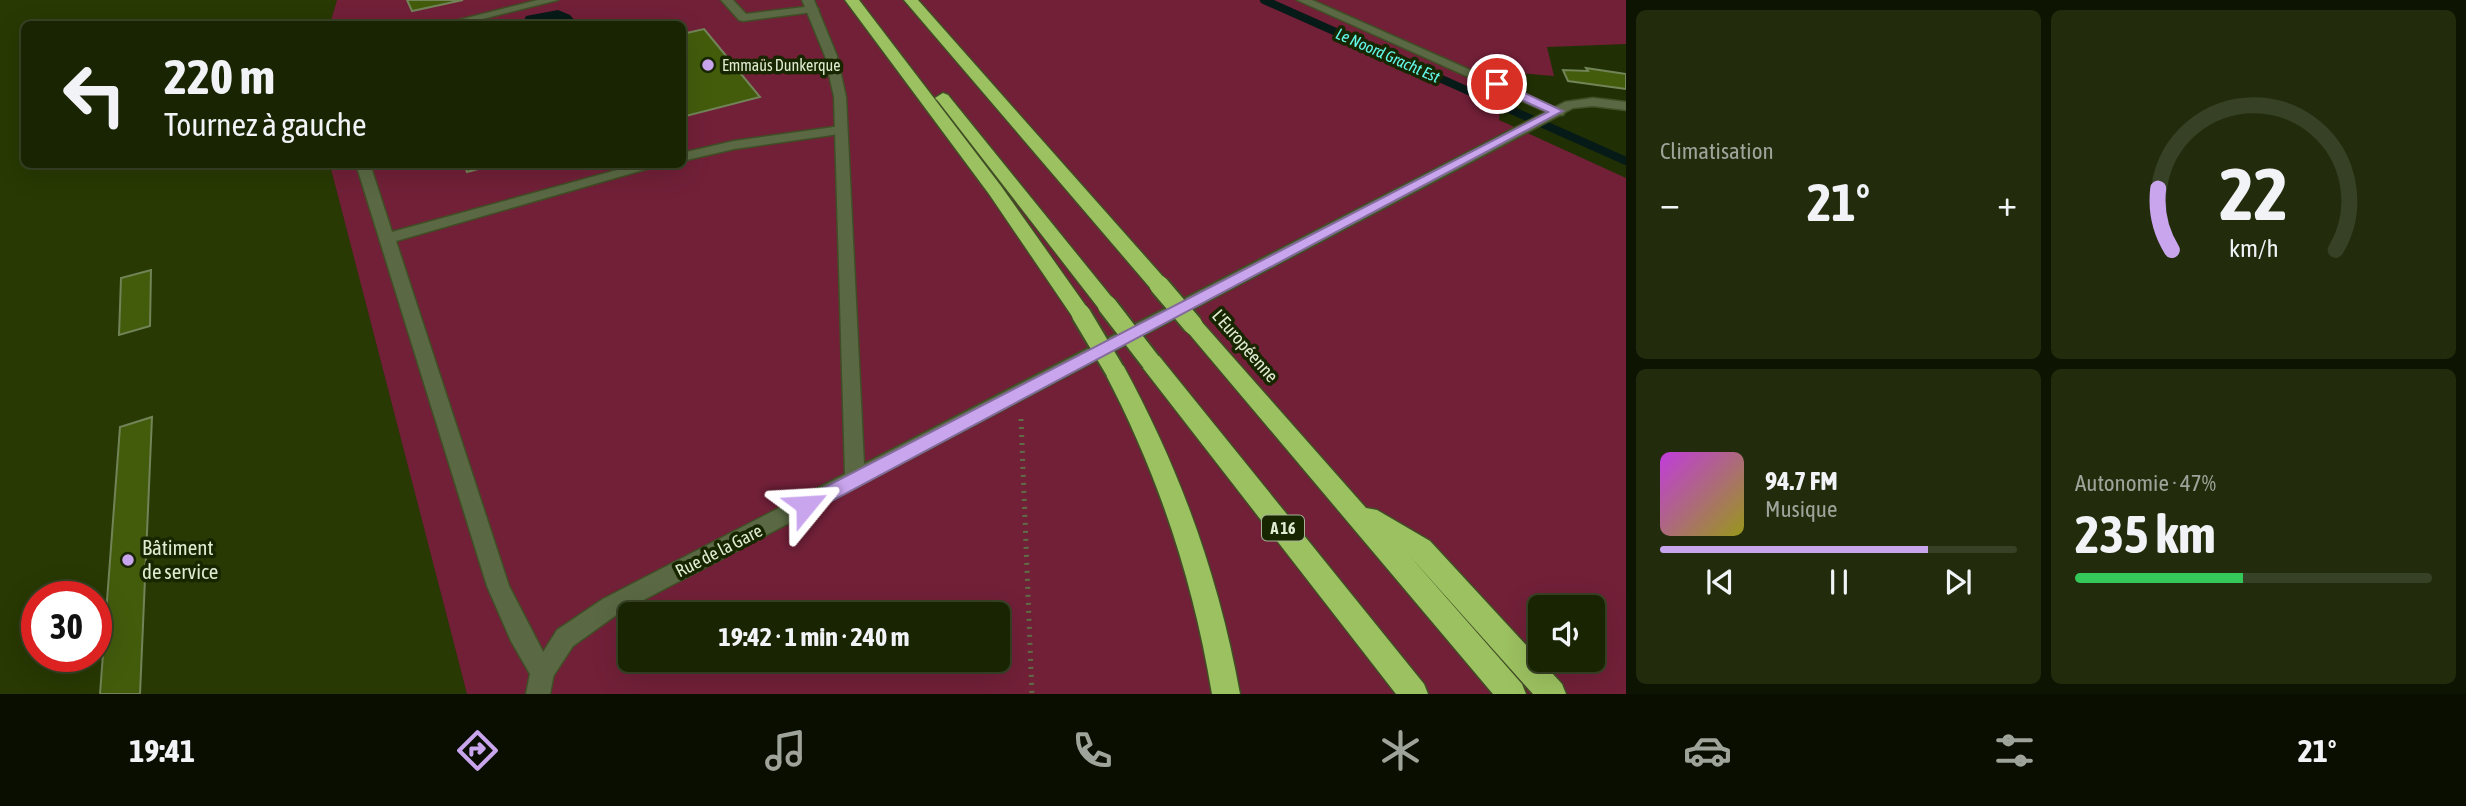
<!DOCTYPE html>
<html lang="fr">
<meta charset="utf-8">
<style>
:root{--surface:#192403;--page:#222c0d;--text:#f1f3f6;--muted:#9fa49a;--line:#374125;--accent:#c9a5ee}
body{margin:0;font-family:"Asap Condensed",sans-serif;background:var(--page);color:var(--text);height:100vh;display:flex;flex-direction:column;font-size:26px;white-space:nowrap}
*{box-sizing:border-box;margin:0}
p{font-size:23px;color:var(--muted)}
.icon{flex:none;width:38px;height:38px;fill:none;stroke:currentColor;stroke-width:2;stroke-linecap:round;stroke-linejoin:round}
.map{position:relative;flex:1;overflow:hidden}
.sheet{display:flex;flex-direction:column;gap:10px;padding:10px;background:#0e1402;width:840px}
.sheet>*{flex:none}
.hud{position:absolute;left:21px;top:21px;width:665px;height:147px;border-radius:10px;box-shadow:0 7px 28px #0002,0 0 0 2px var(--line);background:#192403;color:var(--text);overflow:hidden}
.fabs{position:absolute;left:1528px;top:595px;display:grid;gap:14px}
.fabs a{display:grid;place-items:center;width:77px;height:77px;border-radius:10px;background:var(--surface);box-shadow:0 7px 28px #0002,0 0 0 2px var(--line);font-size:35px}
.speed{position:absolute;left:21px;top:581px;display:flex;gap:14px;font-size:35px;font-weight:700;text-align:center}
.speed>*{display:grid;place-content:center;width:91px;height:91px;border-radius:50%;background:var(--surface);box-shadow:0 7px 28px #0002,0 0 0 2px var(--line);line-height:1}
.speed .limit{border:10px solid #d22;background:#fff;color:#111}
.pin{position:absolute;display:grid;place-items:center;width:60px;height:60px;color:#fff;margin:-30px;border:4px solid #fff;border-radius:50%;box-shadow:0 2px 7px #0007}
.me{position:absolute;width:77px;margin:-38px;rotate:63deg;stroke-linejoin:round;filter:drop-shadow(0 0 5px #0008)}
.turn{display:flex;align-items:center;gap:24px;height:147px;padding:0 28px;font-size:32px}
.turn .icon{width:91px;height:91px;stroke-width:2.5}
.turn b{display:block;font-size:49px;line-height:60px}
.big{font-size:52px;font-weight:700;line-height:1.1}
.sheet .tile{flex:1;display:flex;flex-direction:column;justify-content:center;gap:10px;min-width:0;padding:0 24px;border-radius:10px;background:var(--page)}
.sheet .dial{align-items:center;gap:0}
.dial svg{height:182px;overflow:visible;fill:none;stroke:var(--line);stroke-width:7;stroke-linecap:round;text-anchor:middle}
.dial text{fill:var(--text);stroke:none}
.song{display:flex;align-items:center;gap:21px}
.cover{width:84px;height:84px;border-radius:10px;background:linear-gradient(135deg,hsl(290 70% 55%),hsl(60 70% 35%))}
.played{height:7px;border-radius:4px;background:linear-gradient(90deg,var(--accent) 75%,var(--line) 75%)}
.keys{display:flex;justify-content:space-around;direction:ltr}
.heat{display:flex;justify-content:space-between;align-items:center;font-size:38px;direction:ltr}
.charge{height:10px;border-radius:5px;background:linear-gradient(90deg,#34c759 47%,var(--line) 0)}
.sheet .tiles{flex:1;display:grid;gap:10px;grid-template-columns:repeat(2,1fr)}
.trip{position:absolute;left:618px;top:602px;width:392px;height:70px;border-radius:10px;background:var(--surface);box-shadow:0 7px 28px #0002,0 0 0 2px var(--line);font-weight:700;line-height:70px;text-align:center}
.tab-bar{display:flex;height:112px;justify-content:space-around;align-items:center;background:#0a0e01;color:var(--muted)}
.tab-bar .icon{width:49px;height:49px}
.tab-bar .current{color:var(--accent)}
.tab-bar b{font-size:32px;color:var(--text)}
main{display:flex;flex:1;min-height:0}
.map>svg:first-child{display:block}
</style>
<main>
<div class="map">
<svg width="1626" height="694" viewBox="0 0 1626 694">
<rect width="100%" height="100%" fill="#213004"/>
<!-- built -->
<path fill="#283903" fill-rule="evenodd" d="M 0,0 L 337,0 L 330,24 L 24,24 L 24,164 L 330,165 L 467,694 L 0,694 ZM 37,597 L 96,597 L 96,656 L 37,656 Z"/>
<!-- green -->
<path fill="#712038" fill-rule="evenodd" d="M 337,0 L 1626,0 L 1626,44 L 1547,47 L 1554,76 L 1505,72 L 1499,120 L 1626,178 L 1626,694 L 467,694 L 330,165 L 682,164 L 682,24 L 330,24 ZM 1540,607 L 1592,607 L 1592,660 L 1540,660 ZM 630,614 L 998,614 L 998,660 L 630,660 Z"/>
<!-- water -->
<path fill="#061a18" d="M 558,10 L 570,15 L 578,24 L 526,24 L 524,20 L 526,16 Z"/>
<g fill="none" stroke-linecap="round" stroke-linejoin="round">
<!-- stream -->
<path stroke="#061a18" stroke-width="8" d="M 1264,0 L 1626,161"/>
</g>
<!-- building -->
<path fill="#435c0c" stroke="#718357" stroke-width="2" d="M 407,0 L 463,0 L 412,11 Z
M 704,29 L 760,97 L 682,117 L 682,34 Z
M 1586,68 L 1626,74 L 1626,89 L 1568,81 L 1563,70 L 1588,71 Z
M 464,164 L 497,164 L 467,172 Z
M 151,270 L 150,326 L 119,335 L 121,278 Z
M 152,417 L 140,694 L 100,694 L 120,427 Z"/>
<g fill="none" stroke-linecap="round" stroke-linejoin="round">
<defs>
<path id="lane" d="M 538,0 L 558,0 L 462,24 L 443,24 Z
M 721,0 L 733,0 L 746,14 L 813,6 L 819,9 L 813,12 L 743,21 L 739,20 Z
M 1297,0 L 1312,0 L 1565,112 L 1563,115 L 1553,115 Z
M 841,126 L 846,127 L 846,133 L 734,149 L 682,161 L 682,153 L 734,141 Z
M 356,164 L 370,164 L 392,232 L 639,164 L 664,164 L 396,241 L 509,586 L 554,673 L 550,694 L 526,694 L 530,674 L 511,641 L 487,586 Z"/>
<path id="street" d="M 802,0 L 814,0 L 837,56 L 846,97 L 864,464 L 1565,102 L 1593,98 L 1626,102 L 1626,110 L 1593,106 L 1573,108 L 619,613 L 573,646 L 550,681 L 542,685 L 534,681 L 530,673 L 557,630 L 603,599 L 845,474 L 834,97 L 825,56 Z"/>
<path id="highway" d="M 845,0 L 859,0 L 1001,186 L 1088,309 L 1091,314 L 1088,319 L 1074,319 L 989,194 Z
M 904,0 L 918,0 L 1166,280 L 1169,285 L 1166,290 L 1152,290 Z
M 943,93 L 948,95 L 1114,300 L 1117,305 L 1114,310 L 1100,310 L 938,101 L 935,98 Z
M 1193,318 L 1200,320 L 1366,508 L 1377,510 L 1430,541 L 1562,684 L 1566,694 L 1533,694 L 1408,554 L 1522,684 L 1526,694 L 1493,694 L 1186,330 L 1183,325 L 1186,320 Z
M 1151,354 L 1159,356 L 1424,684 L 1428,694 L 1396,694 L 1143,368 L 1140,362 L 1143,356 Z
M 1115,363 L 1123,365 C 1180,469 1219,577 1240,694 L 1212,694 C 1193,579 1158,474 1104,371 L 1107,365 Z"/>
</defs>
<!-- lane casing -->
<use href="#lane" stroke="#404e25" stroke-width="3"/>
<!-- street casing -->
<use href="#street" stroke="#404e25" stroke-width="3"/>
<!-- highway casing -->
<use href="#highway" stroke="#404e25" stroke-width="3"/>
<!-- path -->
<path stroke="#5f6d47" stroke-width="5" stroke-dasharray="2 6" stroke-linecap="butt" d="M 1021,419 L 1032,694"/>
<!-- lane -->
<use href="#lane" fill="#5a6944" fill-rule="evenodd"/>
<!-- street -->
<use href="#street" fill="#5a6944" fill-rule="evenodd"/>
<!-- highway -->
<use href="#highway" fill="#9cc160" fill-rule="evenodd"/>
<defs>
<path id="highway-bridge" d="M 1159,285 L 1193,325
M 1107,305 L 1151,362
M 1081,314 L 1115,371"/>
</defs>
<!-- highway-bridge casing -->
<use href="#highway-bridge" stroke="#404e25" stroke-width="23" stroke-linecap="butt"/>
<!-- highway-bridge -->
<use href="#highway-bridge" stroke="#9cc160" stroke-width="19"/>
</g>
<!-- route -->
<path fill="#c9a5ee" stroke="#836b9b" stroke-width="2" d="M 1493,82 L 1501,82 L 1563,111 L 813,511 L 806,513 L 800,511 L 797,505 L 800,500 L 1548,112 L 1493,87 Z"/>
<!-- markers -->
<g fill="#c9a5ee" stroke="#182600" stroke-width="2.5">
<circle cx="708" cy="65" r="7"/>
<circle cx="128" cy="560" r="7"/>
</g>
<g text-anchor="middle" stroke-width="7" stroke-linejoin="round" paint-order="stroke">
<!-- far-water labels -->
<g font-size="16" font-style="italic" fill="#63faec" stroke="#182600">
<text transform="translate(1388 55) rotate(24)" y="6">Le Noord Gracht Est</text>
</g>
<!-- far-poi labels -->
<g font-size="16" fill="#e0ebd2" stroke="#182600" text-anchor="start">
<text x="722" y="71">Emmaüs Dunkerque</text>
</g>
<!-- shield labels -->
<rect fill="#182600" stroke="#a4b093" stroke-width="2" x="1262" y="515.5" width="42" height="25" rx="5"/>
<g font-size="16" font-weight="bold" fill="#e0ebd2">
<text x="1283" y="534">A 16</text>
</g>
<!-- street labels -->
<g font-size="18" fill="#e0ebd2" stroke="#182600">
<text transform="translate(1245 346) rotate(49)" y="6">L'Européenne</text>
<text transform="translate(719 551) rotate(-27)" y="6">Rue de la Gare</text>
</g>
<!-- near-poi labels -->
<g font-size="21" fill="#e0ebd2" stroke="#182600" text-anchor="start">
<text x="142" y="555">Bâtiment<tspan x="142" dy="24">de service</tspan></text>
</g>
</g>
</svg>
<div class="fabs">
<a><svg class="icon" aria-label="sound" viewBox="0 0 24 24"><path d="M4 9h4l5-4v14l-5-4H4zM17 9q2 3 0 6"/></svg></a>
</div>
<div class="speed"><div class="limit">30</div></div>
<div class="pin" style="left:1497px;top:84px;background:#d93025"><svg class="icon" aria-label="arrive" viewBox="0 0 24 24"><path d="M6 21V4h12l-3 4 3 4H6"/></svg></div>
<svg class="me" style="left:806px;top:505px" viewBox="-20 -20 40 40"><path d="M0-17L14 15 0 8-14 15z" fill="#c9a5ee" stroke="#fff" stroke-width="4"/></svg>
<div class="trip">19:42 · 1 min · 240 m</div>
<div class="hud">
<div class="turn"><svg class="icon" aria-label="left" viewBox="0 0 24 24"><path d="M17 20v-9H6M10 6l-5 5 5 5"/></svg><div><b>220 m</b>Tournez à gauche</div></div>
</div>
</div>
<section class="sheet">
<div class="tiles">
<div class="tile"><p>Climatisation</p>
<div class="heat"><a>−</a><b class="big">21°</b><a>+</a></div>
</div>
<div class="tile dial"><svg viewBox="0 0 100 80">
<path d="M14 69A42 42 0 1 1 86 69"/>
<path d="M14 69A42 42 0 0 1 8 42" stroke="#c9a5ee"/>
<text x="50" y="56" font-size="32" font-weight="700">22</text>
<text x="50" y="72" font-size="11">km/h</text>
</svg></div>
<div class="tile">
<div class="song"><i class="cover"></i><div><b>94.7 FM</b><p>Musique</p></div></div>
<div class="played"></div>
<div class="keys"><svg class="icon" aria-label="previous" viewBox="0 0 24 24"><path d="M18 5L8 12l10 7zM5 5v14"/></svg><svg class="icon" aria-label="pause" viewBox="0 0 24 24"><path d="M8 5v14M16 5v14"/></svg><svg class="icon" aria-label="next" viewBox="0 0 24 24"><path d="M6 5l10 7-10 7zM19 5v14"/></svg></div>
</div>
<div class="tile"><p>Autonomie · 47%</p><b class="big">235 km</b><div class="charge"></div></div>
</div>
</section>
</main>
<nav class="tab-bar">
<b>19:41</b>
<svg class="icon current" aria-label="directions" viewBox="0 0 24 24"><path d="M12 3l9 9-9 9-9-9zM9 14v-3h6M13 9l2 2-2 2"/></svg>
<svg class="icon" aria-label="music" viewBox="0 0 24 24"><path d="M9 18V5l10-2v13"/><circle cx="6" cy="18" r="3"/><circle cx="16" cy="16" r="3"/></svg>
<svg class="icon" aria-label="phone" viewBox="0 0 24 24"><path d="M5 4h4l2 5-3 2q2 4 5 5l2-3 5 2v4C11 20 4 13 5 4z"/></svg>
<svg class="icon" aria-label="climate" viewBox="0 0 24 24"><path d="M12 3v18M4 7l16 10M4 17L20 7"/></svg>
<svg class="icon" aria-label="car" viewBox="0 0 24 24"><path d="M5 17H2v-5l4-1 3-4h7l3 4 3 1v5h-3M9 17h6M6 11h13"/><circle cx="7" cy="17" r="2"/><circle cx="17" cy="17" r="2"/></svg>
<svg class="icon" aria-label="filters" viewBox="0 0 24 24"><path d="M4 7h16M4 17h16"/><circle cx="9" cy="7" r="2"/><circle cx="15" cy="17" r="2"/></svg>
<b>21°</b>
</nav>
